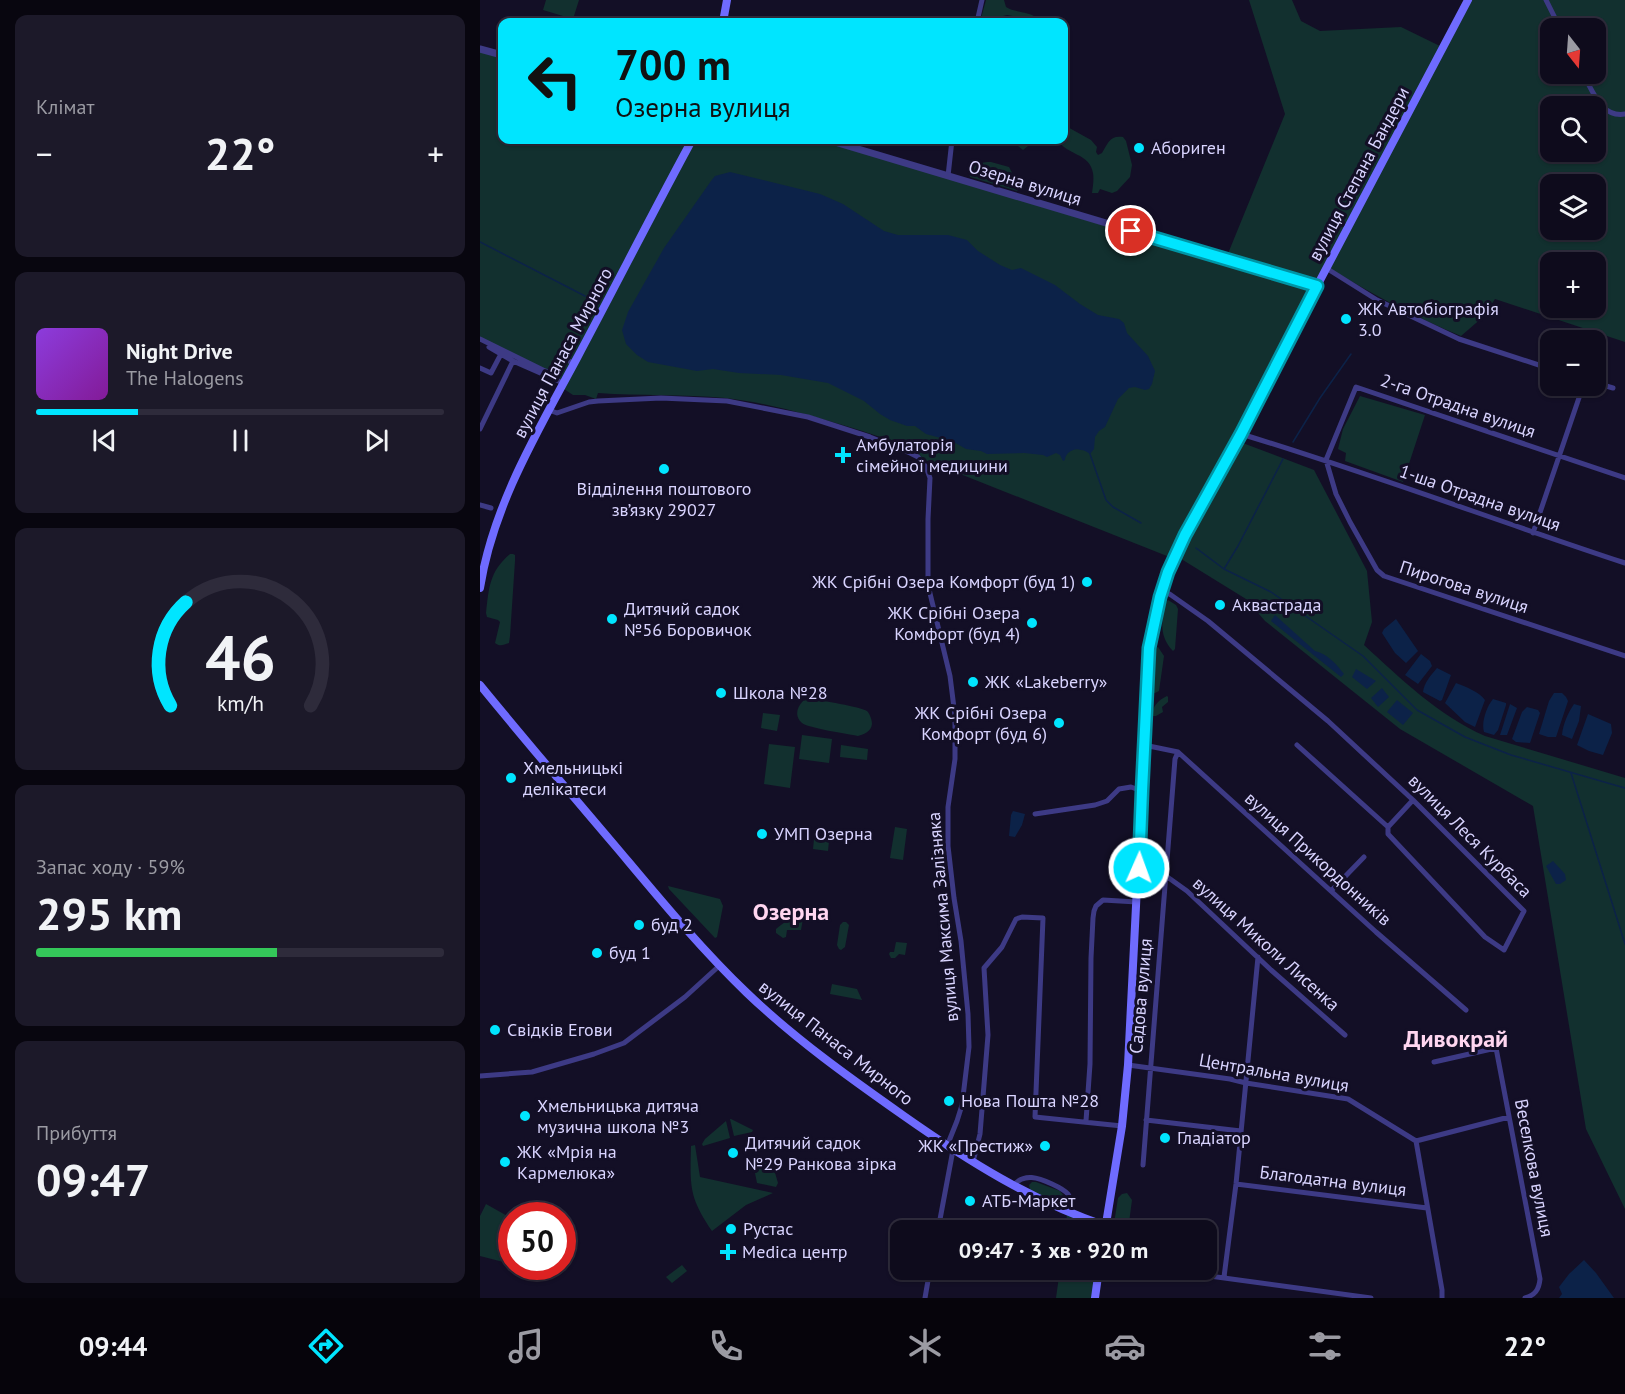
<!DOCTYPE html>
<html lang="uk">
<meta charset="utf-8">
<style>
:root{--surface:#0e0b1c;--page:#1c1929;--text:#f1f3f6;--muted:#9b9ba3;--line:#2e2b3b;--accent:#00e5ff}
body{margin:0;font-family:"PT Sans",sans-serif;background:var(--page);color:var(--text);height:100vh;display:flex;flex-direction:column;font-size:22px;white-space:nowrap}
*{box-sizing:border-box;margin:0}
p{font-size:20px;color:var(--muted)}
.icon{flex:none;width:33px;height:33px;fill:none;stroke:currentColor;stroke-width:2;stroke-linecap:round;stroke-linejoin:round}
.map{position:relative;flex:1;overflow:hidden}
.sheet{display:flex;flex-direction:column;gap:15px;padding:15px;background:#08060f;width:480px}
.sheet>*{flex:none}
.guide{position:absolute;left:18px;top:18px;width:570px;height:126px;border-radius:12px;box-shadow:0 2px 4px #0004,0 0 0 2px var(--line);background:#00e5ff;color:#111;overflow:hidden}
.needle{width:39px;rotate:163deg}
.buttons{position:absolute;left:1060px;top:18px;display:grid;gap:12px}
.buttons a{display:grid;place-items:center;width:66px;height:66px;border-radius:12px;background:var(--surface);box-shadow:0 2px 4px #0004,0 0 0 2px var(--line);font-size:30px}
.speed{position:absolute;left:18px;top:1202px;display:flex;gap:12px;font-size:30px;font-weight:700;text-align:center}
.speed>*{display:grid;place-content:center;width:78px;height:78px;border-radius:50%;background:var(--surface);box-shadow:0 2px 4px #0004,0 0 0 2px var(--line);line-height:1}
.speed .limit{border:9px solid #d22;background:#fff;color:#111}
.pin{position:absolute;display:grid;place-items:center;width:51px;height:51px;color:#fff;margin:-26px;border:3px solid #fff;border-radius:50%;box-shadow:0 2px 6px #0007}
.me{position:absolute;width:66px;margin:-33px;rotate:2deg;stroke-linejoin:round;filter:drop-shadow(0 0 4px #0008)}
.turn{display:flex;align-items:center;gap:21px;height:126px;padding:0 18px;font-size:27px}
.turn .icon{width:78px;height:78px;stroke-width:2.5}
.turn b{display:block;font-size:42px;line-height:51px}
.big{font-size:45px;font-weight:700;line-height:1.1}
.sheet .widget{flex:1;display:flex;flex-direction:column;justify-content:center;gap:9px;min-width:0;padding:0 21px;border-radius:12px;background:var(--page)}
.sheet .dial{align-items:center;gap:0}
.dial svg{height:156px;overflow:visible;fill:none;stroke:var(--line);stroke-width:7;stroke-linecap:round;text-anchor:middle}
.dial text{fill:var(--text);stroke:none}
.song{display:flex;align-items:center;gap:18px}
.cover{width:72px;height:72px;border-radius:9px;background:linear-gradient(135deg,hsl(270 70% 55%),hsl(290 70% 35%))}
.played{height:6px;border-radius:3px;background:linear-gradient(90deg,var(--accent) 25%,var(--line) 25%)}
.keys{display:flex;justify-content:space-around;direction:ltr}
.heat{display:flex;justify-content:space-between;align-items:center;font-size:33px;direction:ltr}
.charge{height:9px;border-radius:4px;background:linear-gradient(90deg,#34c759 59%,var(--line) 0)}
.trip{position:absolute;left:410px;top:1220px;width:327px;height:60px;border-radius:12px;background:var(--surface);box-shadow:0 2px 4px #0004,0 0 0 2px var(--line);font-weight:700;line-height:60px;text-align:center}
.dock{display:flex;height:96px;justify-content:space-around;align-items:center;background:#06040b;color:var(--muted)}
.dock .icon{width:42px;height:42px}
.dock .active{color:var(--accent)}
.dock b{font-size:27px;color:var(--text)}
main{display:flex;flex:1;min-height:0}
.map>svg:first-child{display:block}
</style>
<main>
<section class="sheet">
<div class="widget"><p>Клімат</p>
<div class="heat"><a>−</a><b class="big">22°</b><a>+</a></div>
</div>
<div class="widget">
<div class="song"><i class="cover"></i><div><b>Night Drive</b><p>The Halogens</p></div></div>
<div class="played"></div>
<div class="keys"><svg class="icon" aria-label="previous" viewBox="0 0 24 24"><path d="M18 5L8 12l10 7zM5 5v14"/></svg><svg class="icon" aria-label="pause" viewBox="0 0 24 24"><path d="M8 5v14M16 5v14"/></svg><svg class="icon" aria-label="next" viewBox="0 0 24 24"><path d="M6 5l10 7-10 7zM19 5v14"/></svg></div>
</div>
<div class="widget dial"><svg viewBox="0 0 100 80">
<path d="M14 69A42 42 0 1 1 86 69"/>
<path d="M14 69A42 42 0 0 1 22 16" stroke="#00e5ff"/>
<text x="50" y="56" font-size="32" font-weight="700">46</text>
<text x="50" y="72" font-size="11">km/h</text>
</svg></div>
<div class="widget"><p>Запас ходу · 59%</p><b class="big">295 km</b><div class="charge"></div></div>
<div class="widget"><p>Прибуття</p><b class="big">09:47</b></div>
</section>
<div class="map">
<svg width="1145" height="1298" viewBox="0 0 1145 1298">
<rect width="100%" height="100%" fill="#130f26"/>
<!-- green -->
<path fill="#12302f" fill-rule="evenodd" d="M 66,0 L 99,0 L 93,19 L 63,10 Z
M 506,0 L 524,0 L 526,7 C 535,13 549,11 557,18 L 556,20 L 527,15 L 523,16 L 520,22 L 512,21 L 500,22 Z
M 769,0 L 812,0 L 821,21 L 840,31 L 921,27 L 962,47 L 835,283 L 747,256 L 805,114 Z
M 991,0 L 1145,0 L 1145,342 L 1015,299 L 1003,317 L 981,336 C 935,317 892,294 849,268 ZM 1071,28 L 1116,28 L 1116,74 L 1071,74 ZM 1071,106 L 1116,106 L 1116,152 L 1071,152 ZM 1071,184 L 1116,184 L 1116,230 L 1071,230 ZM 1071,262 L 1116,262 L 1116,308 L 1071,308 Z
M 0,52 L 22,58 L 22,140 L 209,140 L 82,380 L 0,337 Z
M 584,125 L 611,140 L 617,147 L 616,152 L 618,155 L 622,153 C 628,143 630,135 643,137 L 646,141 L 652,165 L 650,177 L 637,191 L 632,193 L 620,189 L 618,193 L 612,193 C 613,186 614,179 613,173 C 610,153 586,155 578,140 L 584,140 Z
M 215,140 L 339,140 L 833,288 L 759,433 L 692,558 L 445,460 C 428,444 400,437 379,430 C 335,417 291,403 245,398 C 203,394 160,396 118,393 L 116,399 L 105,395 L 93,395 L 84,389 Z
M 518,140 L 547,140 L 548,146 L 543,150 L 538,146 Z
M 511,162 L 529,167 L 539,186 L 539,189 L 537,191 L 490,177 C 486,164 501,162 511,162 Z
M 880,396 L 945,415 L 923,482 L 865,461 L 866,453 L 858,449 L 863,429 Z
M 760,442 L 834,470 L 887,571 L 892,622 L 884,645 C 921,679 958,715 1005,736 L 1145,778 L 1145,1209 L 1106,1129 L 1053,806 L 920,729 L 785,621 L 766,599 L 698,557 L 707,536 Z
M 30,554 L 33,554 L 35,555 L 35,561 L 30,636 L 29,643 C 23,645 20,647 15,643 L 20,622 L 18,620 L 7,617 L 6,613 C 9,588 9,572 30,554 Z
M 688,600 L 696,605 L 698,609 L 695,649 L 693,651 C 679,636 681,621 686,602 Z
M 678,647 L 684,656 L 679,691 L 675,693 L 671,693 L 676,648 Z
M 687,696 L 688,697 L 688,702 L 682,707 L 683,712 L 676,716 L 672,716 C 672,707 678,700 687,696 Z
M 331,699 C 340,700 381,707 387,711 C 390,714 392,720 392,724 C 391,732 384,734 378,736 C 368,734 328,728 322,723 C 314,716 317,707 323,701 Z
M 283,713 L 300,715 L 297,731 L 281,728 Z
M 322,735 L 352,739 L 349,763 L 319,759 Z
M 289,744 L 315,747 L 310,788 L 284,784 Z
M 361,745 L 388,749 L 387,760 L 360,757 Z
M 415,827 L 427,829 L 423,860 L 410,858 Z
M 334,839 L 349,841 L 348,851 L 333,849 Z
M 188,886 L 240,899 L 243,906 L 237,937 L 235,938 L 189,889 Z
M 324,913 L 321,930 L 307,930 L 306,937 L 303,938 L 296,933 L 296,929 C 304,922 314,916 324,913 Z
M 363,922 L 366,922 L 369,925 L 365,947 L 361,950 L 359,949 L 357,945 L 360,925 Z
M 416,942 L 427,943 L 425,955 L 419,954 L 415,958 L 411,958 L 409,954 L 410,952 L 414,952 Z
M 352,984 L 377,989 L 382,1000 L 350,994 Z
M 250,1119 L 251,1119 L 273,1130 L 272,1132 L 254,1136 Z
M 246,1121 L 250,1138 L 223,1146 L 222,1144 L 225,1139 Z
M 215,1145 L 220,1177 L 293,1193 L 266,1205 L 232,1231 C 209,1197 210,1187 211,1146 Z
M 291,1159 L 298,1183 L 296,1187 L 277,1183 L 275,1173 L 279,1171 L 277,1163 Z
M 552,1182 L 556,1182 L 580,1191 L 583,1195 L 582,1201 L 577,1204 L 550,1190 L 549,1185 Z
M 647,1193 L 652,1200 L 648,1230 L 633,1230 L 638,1198 L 642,1194 Z
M 6,1204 L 31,1218 L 31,1264 L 0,1256 L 0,1216 Z
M 587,1215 L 623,1228 L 623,1230 L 585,1230 Z
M 202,1265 L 207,1271 L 192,1283 L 186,1277 Z
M 580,1269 L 617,1269 L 613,1298 L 576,1298 Z"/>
<!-- water -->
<path fill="#0c2248" d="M 250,172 L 340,194 L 363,204 L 404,231 L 418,235 L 468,235 L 487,240 L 498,251 L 520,265 L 532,270 L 541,268 L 575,285 L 600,304 L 618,315 L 639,319 L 644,323 L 647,333 L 668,356 L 675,371 L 672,384 L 669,389 L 665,390 L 655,387 L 649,388 L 638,399 L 625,427 L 619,431 L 615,437 L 614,449 L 610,454 C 607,452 604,450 601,450 C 594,447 585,453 585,460 L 583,461 L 580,455 L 576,453 L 567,457 L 563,455 L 544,453 L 507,454 L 501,451 L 486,449 L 472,441 L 446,434 L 435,426 L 427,426 L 410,420 L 400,414 L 384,401 L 348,383 L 301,375 L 259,373 L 233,369 L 217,371 L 168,362 L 157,355 L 146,344 L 142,330 L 148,312 L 184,248 L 231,181 L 235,176 Z
M 795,615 L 835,651 C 848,654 856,664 864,674 L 861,677 L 791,621 Z
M 916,619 L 938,651 L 926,663 L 915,653 L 902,633 L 904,629 Z
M 941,654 L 950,661 L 952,666 L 938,684 L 925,675 Z
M 957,668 L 971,675 L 962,700 L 960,701 L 943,692 C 944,683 951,675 957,668 Z
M 876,669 L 896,681 L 887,689 L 872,677 Z
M 976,683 C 986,687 998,691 1005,700 L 995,727 L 985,722 L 965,703 Z
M 902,688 L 909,697 L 898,707 L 891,698 Z
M 1074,693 L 1082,693 L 1086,697 L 1088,701 L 1076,737 L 1068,737 L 1059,734 L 1069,701 Z
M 1013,699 L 1026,703 L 1026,705 L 1018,730 L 1014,735 L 1004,732 C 1001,722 1007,706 1013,699 Z
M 917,700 L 933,713 L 923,725 L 907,712 Z
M 1030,704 L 1037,708 L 1027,735 L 1020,735 Z
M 1094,704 L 1101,706 L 1099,721 L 1092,739 L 1082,735 C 1083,724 1088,713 1094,704 Z
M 1047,707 L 1058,710 L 1060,713 L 1050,743 L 1036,742 L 1032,739 L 1042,712 Z
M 1108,714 L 1131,724 L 1132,733 L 1123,755 L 1109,751 L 1097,745 Z
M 533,811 L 545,814 L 542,825 L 535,837 L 529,836 L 531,815 Z
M 1073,861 L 1085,874 L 1086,880 L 1080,884 L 1076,884 L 1066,866 Z
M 1104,1260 L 1116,1273 L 1134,1298 L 1079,1298 L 1082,1294 L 1079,1287 L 1089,1274 Z"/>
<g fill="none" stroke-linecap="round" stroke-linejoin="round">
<!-- stream -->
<path stroke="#0c2248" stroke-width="1.5" d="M 0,242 L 105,296
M 813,442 L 840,398 L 871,354
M 610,454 L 626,500 L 633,507 L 661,523
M 716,548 L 744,569 L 791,592 L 883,656 L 937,710 L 985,737 L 1031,755 L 1145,788
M 744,569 L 758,546 L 803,459
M 1091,773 L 1145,944"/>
<!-- minor -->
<path stroke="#3d3a85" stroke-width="5" d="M 1066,0 L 1080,28
M 497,22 L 502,0
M 1103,74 C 1113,91 1121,118 1145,114
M 468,176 L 472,140
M 846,268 L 897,300 L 979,339 L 1071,369
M 0,339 L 65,371 L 72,373 L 86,360 L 94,363
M 9,347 L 33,361
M 0,368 L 11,373 L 21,354
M 1116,383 L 1133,388
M 69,410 L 77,413 L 109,402 L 118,401 L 181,398 L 247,401 L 328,417 L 390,437 L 430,453 L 438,457 L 446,467 L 450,478 L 448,519 L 448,585 L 470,676 L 475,716 L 475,759 L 468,807 L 468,846 L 474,898 L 481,941 L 488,1014 L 489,1047 L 482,1105 L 477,1121 L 467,1146
M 0,429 L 33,361 L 83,383
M 761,434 C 890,473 1017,521 1145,563
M 846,460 L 856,494 L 870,522 L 897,570 L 904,576 L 1145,656
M 846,460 L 876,387 L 1145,478
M 0,505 L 11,508
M 1053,533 L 1103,386
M 682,590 L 691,595 L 728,621 L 848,721 L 933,800 L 1044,911 L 1024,950 L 1005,937 L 908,834 L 908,827 L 817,745
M 664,745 L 698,752 L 896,932 L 986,1010
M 555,814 L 615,805 L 627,801 L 639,789 L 651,787 L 662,791
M 908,827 L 933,800
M 659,874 L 686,876
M 686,876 L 707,891 L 791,970 L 865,1035
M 851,891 L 884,857
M 954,1062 L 1016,1048 L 1060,1279 C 1059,1290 1055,1295 1045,1298
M 648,1065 L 750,1079 L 766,1083 L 868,1099 L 936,1141 L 1029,1117
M 0,1076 L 52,1072 L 114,1054 L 144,1043 L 205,997 L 239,966
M 666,1120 L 761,1131
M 606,1121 L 610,1064 L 611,958 L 613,918 L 614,911 L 616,906 L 623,900 L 657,902
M 936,1141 L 962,1290 L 962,1298
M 493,1162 L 500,1134 L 508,1035 L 504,968 L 522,947 L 536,919 L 542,917 L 563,918 L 555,1117 L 642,1126
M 663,1165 L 695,759 L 698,752
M 756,1184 L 947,1208
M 533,1186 C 544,1172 559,1178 572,1184 C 585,1190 597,1196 586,1211
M 458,1230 L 473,1150
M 678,1269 L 891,1298
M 744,1277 L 756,1184 L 778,957
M 445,1298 L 450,1269"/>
<!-- tertiary -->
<path stroke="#3d3a85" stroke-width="7" d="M 0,49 L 22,55
M 348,140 L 837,286"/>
<!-- secondary -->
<path stroke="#6f6bff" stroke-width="8" d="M 243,22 L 247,0
M 0,588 C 13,505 58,431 97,358 C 136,285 173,212 212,140
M 0,685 C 45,740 91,794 137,848 C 179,898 220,948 267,993 C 315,1039 370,1078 424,1116 C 488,1161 552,1201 626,1226
M 625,1230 L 642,1126 L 648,1065 L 669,648 L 680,597 L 688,572 L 705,535 L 761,434 L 837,286 L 988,0
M 615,1298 L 619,1269"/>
</g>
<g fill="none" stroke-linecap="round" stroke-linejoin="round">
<defs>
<path id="route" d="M 651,231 L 837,286 L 761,434 L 705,535 L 688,572 L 680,597 L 669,648 L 662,791 L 659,868"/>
</defs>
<!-- route casing -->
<use href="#route" stroke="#0095a6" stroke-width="15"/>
<!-- route -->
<use href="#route" stroke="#00e5ff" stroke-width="10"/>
</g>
<!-- markers -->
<g fill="#00e5ff" stroke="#130f26" stroke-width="2">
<circle cx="659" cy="148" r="6"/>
<circle cx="866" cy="319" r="6"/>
<path d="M360 446h6v6h6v6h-6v6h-6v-6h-6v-6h6z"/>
<circle cx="184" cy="469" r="6"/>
<circle cx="607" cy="582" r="6"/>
<circle cx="740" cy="605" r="6"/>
<circle cx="132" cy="619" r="6"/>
<circle cx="552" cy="623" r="6"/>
<circle cx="493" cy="682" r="6"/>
<circle cx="241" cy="693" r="6"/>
<circle cx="579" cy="723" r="6"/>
<circle cx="31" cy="778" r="6"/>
<circle cx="282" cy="834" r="6"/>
<circle cx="159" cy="925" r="6"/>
<circle cx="117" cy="953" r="6"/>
<circle cx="15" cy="1030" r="6"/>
<circle cx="469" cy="1101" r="6"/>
<circle cx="45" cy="1116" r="6"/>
<circle cx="685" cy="1138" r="6"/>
<circle cx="565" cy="1146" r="6"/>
<circle cx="253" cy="1153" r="6"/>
<circle cx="25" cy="1162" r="6"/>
<circle cx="490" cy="1201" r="6"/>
<circle cx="251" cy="1229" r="6"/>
<path d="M245 1243h6v6h6v6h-6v6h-6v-6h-6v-6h6z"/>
</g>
<g text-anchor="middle" stroke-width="6" stroke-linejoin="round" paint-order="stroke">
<!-- poi labels -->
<g font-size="18" fill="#d9d4ff" stroke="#130f26" text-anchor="start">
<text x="671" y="154">Абориген</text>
<text x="878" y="315">ЖК Автобіографія<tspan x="878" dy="21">3.0</tspan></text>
<text x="376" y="451">Амбулаторія<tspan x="376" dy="21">сімейної медицини</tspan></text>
<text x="184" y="495" text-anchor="middle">Відділення поштового<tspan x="184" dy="21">зв’язку 29027</tspan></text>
<text x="595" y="588" text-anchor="end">ЖК Срібні Озера Комфорт (буд 1)</text>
<text x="752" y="611">Аквастрада</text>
<text x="144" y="615">Дитячий садок<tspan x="144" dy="21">№56 Боровичок</tspan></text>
<text x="540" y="619" text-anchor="end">ЖК Срібні Озера<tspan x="540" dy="21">Комфорт (буд 4)</tspan></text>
<text x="505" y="688">ЖК «Lakeberry»</text>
<text x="253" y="699">Школа №28</text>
<text x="567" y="719" text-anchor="end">ЖК Срібні Озера<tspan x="567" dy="21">Комфорт (буд 6)</tspan></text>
<text x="43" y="774">Хмельницькі<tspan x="43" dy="21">делікатеси</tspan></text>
<text x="294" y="840">УМП Озерна</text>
<text x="171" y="931">буд 2</text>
<text x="129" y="959">буд 1</text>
<text x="27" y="1036">Свідків Егови</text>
<text x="481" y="1107">Нова Пошта №28</text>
<text x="57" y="1112">Хмельницька дитяча<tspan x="57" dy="21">музична школа №3</tspan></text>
<text x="697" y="1144">Гладіатор</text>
<text x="265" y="1149">Дитячий садок<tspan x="265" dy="21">№29 Ранкова зірка</tspan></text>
<text x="553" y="1152" text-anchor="end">ЖК «Престиж»</text>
<text x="37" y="1158">ЖК «Мрія на<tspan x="37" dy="21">Кармелюка»</tspan></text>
<text x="502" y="1207">АТБ-Маркет</text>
<text x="263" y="1235">Рустас</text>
<text x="262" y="1258">Medica центр</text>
</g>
<!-- street labels -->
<g font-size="18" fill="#d9d4ff" stroke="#130f26">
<text transform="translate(879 174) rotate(-62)" y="6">вулиця Степана Бандери</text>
<text transform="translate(545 183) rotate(17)" y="6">Озерна вулиця</text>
<text transform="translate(83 353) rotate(-62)" y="6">вулиця Панаса Мирного</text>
<text transform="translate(978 406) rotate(19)" y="6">2-га Отрадна вулиця</text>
<text transform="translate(1000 498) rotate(19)" y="6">1-ша Отрадна вулиця</text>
<text transform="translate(984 587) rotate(18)" y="6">Пирогова вулиця</text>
<text transform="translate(990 836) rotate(45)" y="6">вулиця Леся Курбаса</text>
<text transform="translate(838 859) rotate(42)" y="6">вулиця Прикордонників</text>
<text transform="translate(463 917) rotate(-95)" y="6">вулиця Максима Залізняка</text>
<text transform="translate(786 944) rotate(42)" y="6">вулиця Миколи Лисенка</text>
<text transform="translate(661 996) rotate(-85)" y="6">Садова вулиця</text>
<text transform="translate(356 1043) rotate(38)" y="6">вулиця Панаса Мирного</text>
<text transform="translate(794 1073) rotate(10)" y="6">Центральна вулиця</text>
<text transform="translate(1054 1168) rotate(79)" y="6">Веселкова вулиця</text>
<text transform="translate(853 1181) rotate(7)" y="6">Благодатна вулиця</text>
</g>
<!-- district labels -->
<g font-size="24" font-weight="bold" fill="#ffd6f0" stroke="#130f26">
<text x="311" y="920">Озерна</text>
<text x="976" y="1047">Дивокрай</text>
</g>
</g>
</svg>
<div class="buttons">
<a><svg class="needle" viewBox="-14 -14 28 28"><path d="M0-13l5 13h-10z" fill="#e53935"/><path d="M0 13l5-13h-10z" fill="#9b9ba3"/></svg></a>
<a><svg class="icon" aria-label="search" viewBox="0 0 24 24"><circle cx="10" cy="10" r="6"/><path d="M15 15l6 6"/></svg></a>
<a><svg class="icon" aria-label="layers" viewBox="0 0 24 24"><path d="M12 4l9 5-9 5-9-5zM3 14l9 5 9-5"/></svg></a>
<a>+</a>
<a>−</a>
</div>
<div class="speed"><div class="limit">50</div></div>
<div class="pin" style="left:651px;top:231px;background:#d93025"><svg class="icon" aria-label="arrive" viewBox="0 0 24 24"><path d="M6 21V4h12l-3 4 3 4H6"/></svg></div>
<svg class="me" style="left:659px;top:868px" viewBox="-20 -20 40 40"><circle r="17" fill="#00e5ff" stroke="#fff" stroke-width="3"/><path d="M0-11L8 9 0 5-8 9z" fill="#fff"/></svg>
<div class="trip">09:47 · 3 хв · 920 m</div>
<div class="guide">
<div class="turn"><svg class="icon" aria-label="left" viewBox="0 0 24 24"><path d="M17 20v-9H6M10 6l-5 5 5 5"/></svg><div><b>700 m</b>Озерна вулиця</div></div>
</div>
</div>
</main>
<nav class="dock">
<b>09:44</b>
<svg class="icon active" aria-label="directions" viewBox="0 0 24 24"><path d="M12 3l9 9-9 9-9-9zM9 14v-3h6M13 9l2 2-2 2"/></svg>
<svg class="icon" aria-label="music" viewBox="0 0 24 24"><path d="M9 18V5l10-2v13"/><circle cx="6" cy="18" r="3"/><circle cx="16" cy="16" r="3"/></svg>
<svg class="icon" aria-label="phone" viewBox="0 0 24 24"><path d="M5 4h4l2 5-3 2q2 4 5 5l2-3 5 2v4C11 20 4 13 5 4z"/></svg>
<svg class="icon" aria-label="climate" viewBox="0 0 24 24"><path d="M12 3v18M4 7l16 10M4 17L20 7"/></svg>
<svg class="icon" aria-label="car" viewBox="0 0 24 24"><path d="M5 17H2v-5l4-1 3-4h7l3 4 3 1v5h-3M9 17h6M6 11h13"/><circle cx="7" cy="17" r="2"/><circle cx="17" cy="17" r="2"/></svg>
<svg class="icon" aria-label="filters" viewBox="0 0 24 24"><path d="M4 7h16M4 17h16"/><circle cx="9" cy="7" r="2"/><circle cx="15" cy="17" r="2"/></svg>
<b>22°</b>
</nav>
